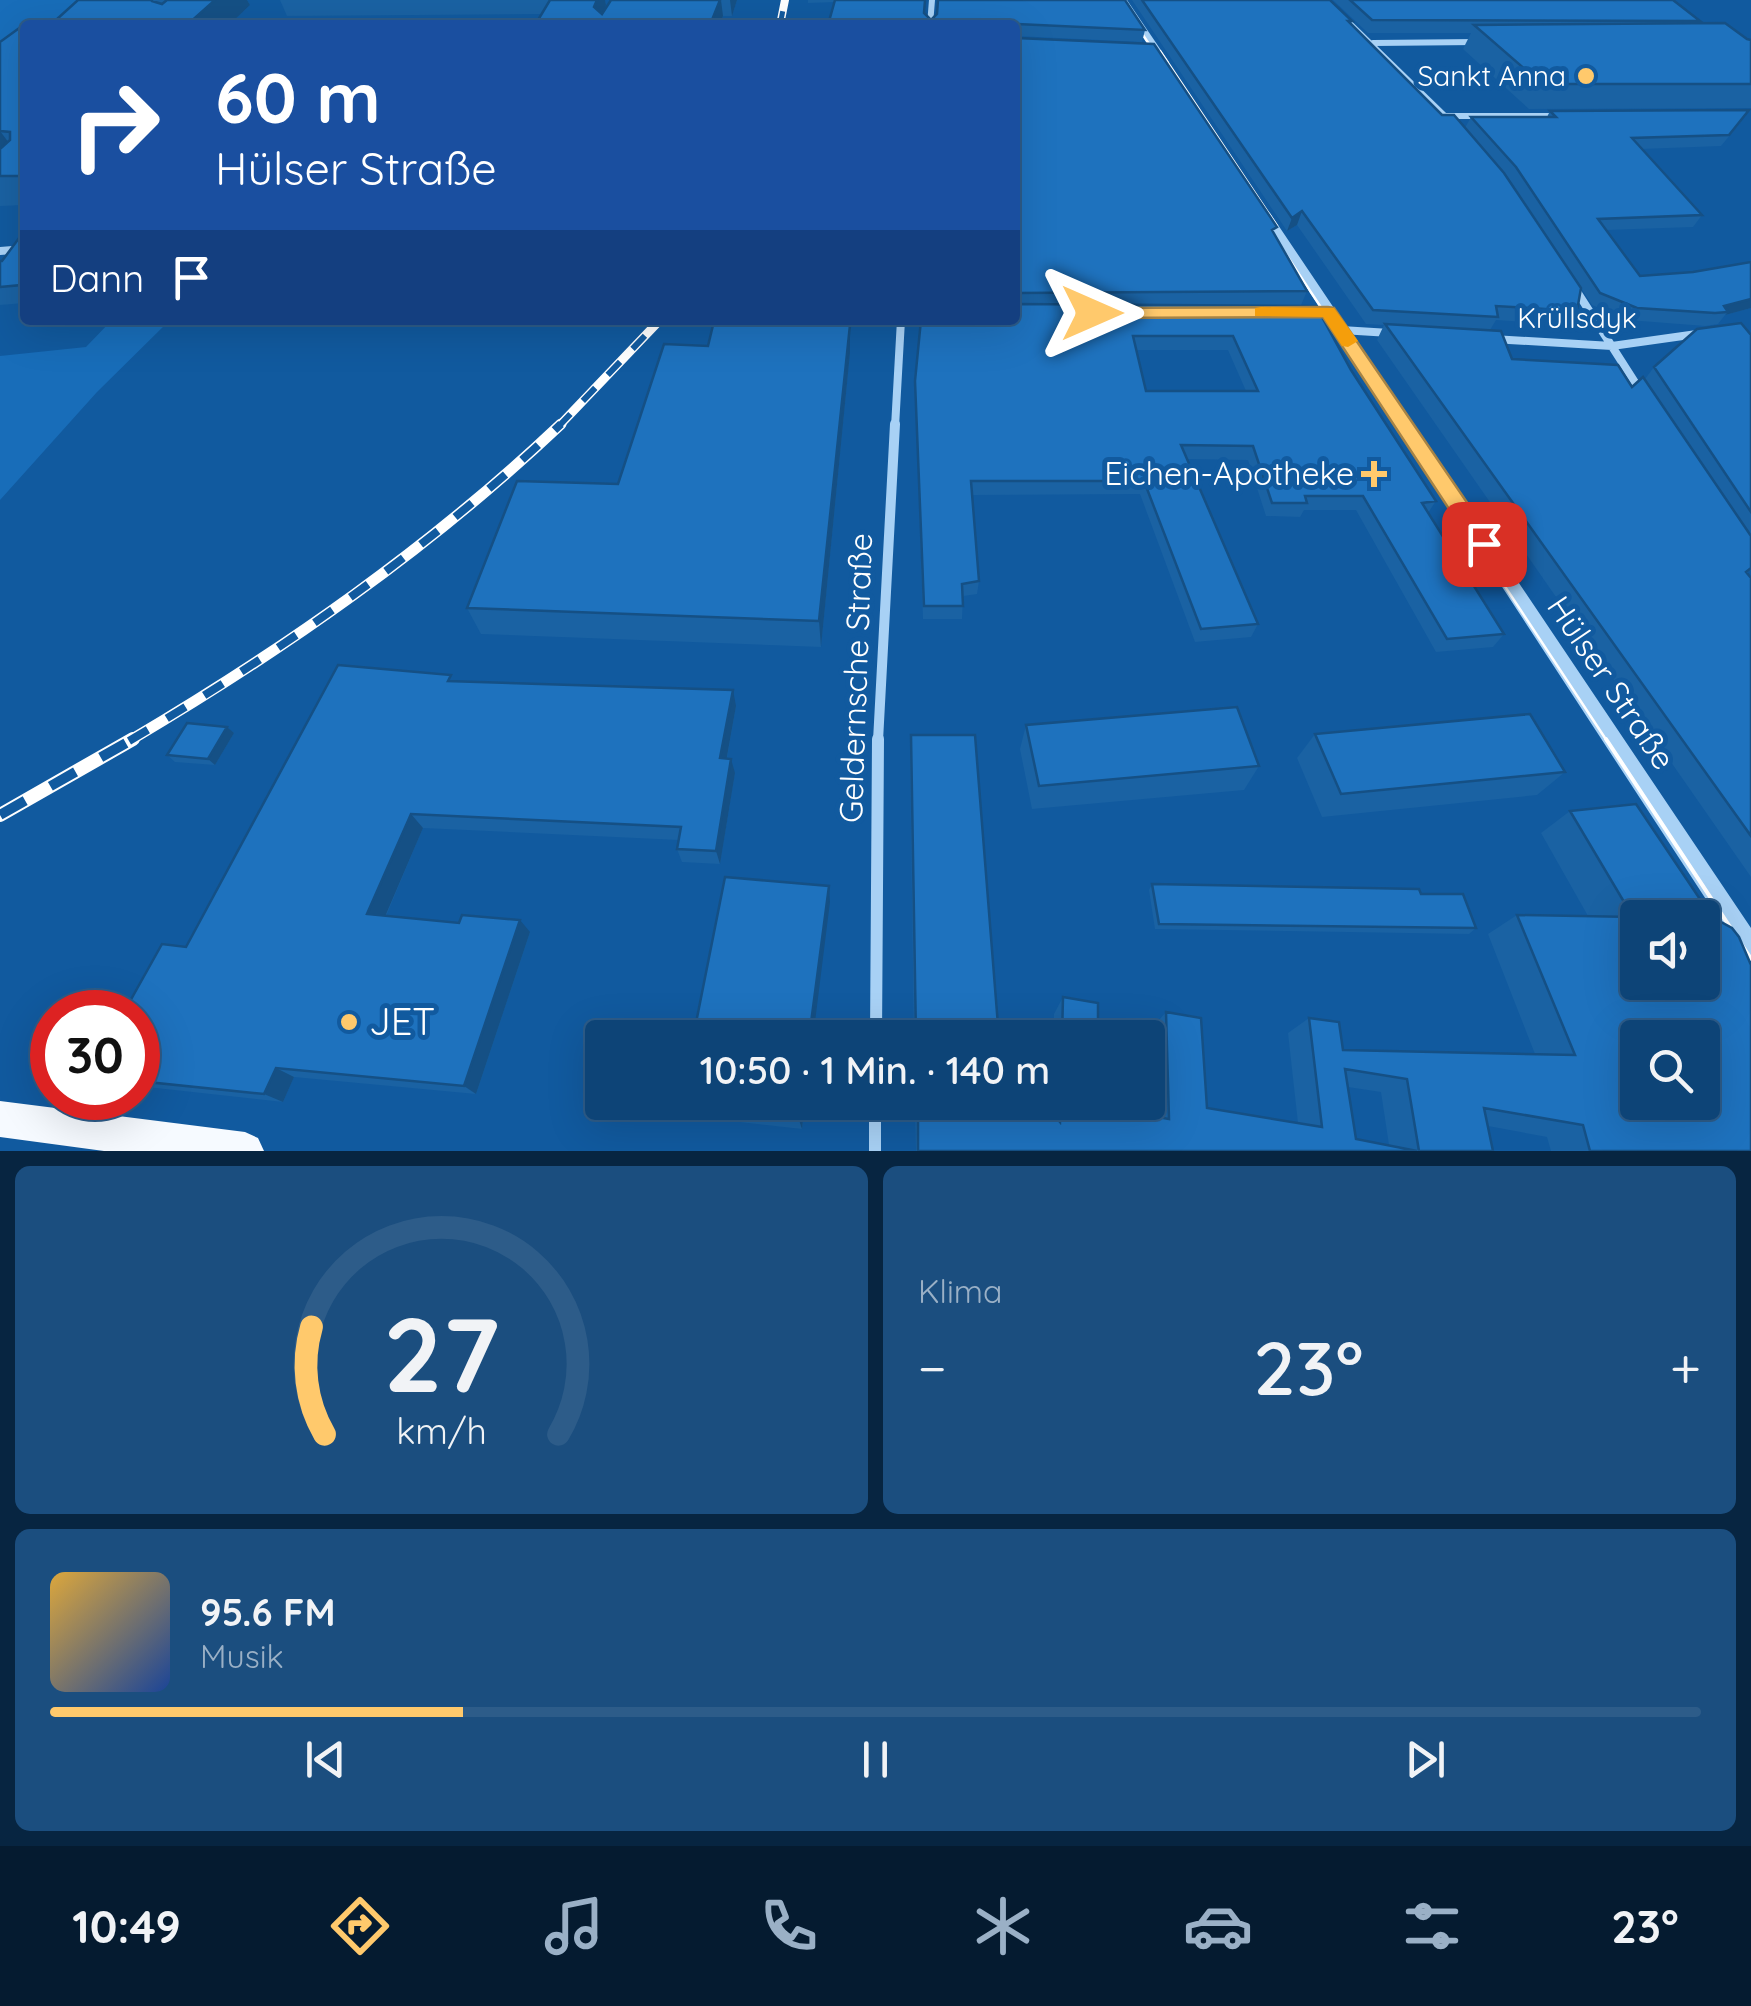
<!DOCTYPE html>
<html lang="de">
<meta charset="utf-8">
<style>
:root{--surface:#0d4477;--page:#1b4e7f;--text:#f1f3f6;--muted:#9ab0c6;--line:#2d5c89;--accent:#ffc96c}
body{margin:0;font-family:Quicksand,sans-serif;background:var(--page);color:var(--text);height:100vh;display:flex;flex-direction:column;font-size:38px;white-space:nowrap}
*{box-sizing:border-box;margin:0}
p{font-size:32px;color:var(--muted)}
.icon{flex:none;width:55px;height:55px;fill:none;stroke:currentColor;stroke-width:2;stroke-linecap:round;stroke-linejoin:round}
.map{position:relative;height:1151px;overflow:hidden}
.drawer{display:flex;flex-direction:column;gap:15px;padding:15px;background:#072541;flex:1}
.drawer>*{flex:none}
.hud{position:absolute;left:20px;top:20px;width:1000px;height:305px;border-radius:10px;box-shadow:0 10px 40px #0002,0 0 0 2px var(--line);background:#1a4fa0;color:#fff;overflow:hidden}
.tools{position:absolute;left:1620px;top:900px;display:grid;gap:20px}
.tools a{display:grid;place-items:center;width:100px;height:100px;border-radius:10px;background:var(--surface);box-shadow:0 10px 40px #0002,0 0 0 2px var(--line);font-size:50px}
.speed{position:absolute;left:30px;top:990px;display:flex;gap:20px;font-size:50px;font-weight:700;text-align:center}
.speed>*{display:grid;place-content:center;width:130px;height:130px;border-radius:50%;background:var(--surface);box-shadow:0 10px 40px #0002,0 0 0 2px var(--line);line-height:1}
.speed .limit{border:15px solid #d22;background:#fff;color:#111}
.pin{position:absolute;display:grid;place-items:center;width:85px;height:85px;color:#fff;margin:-42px;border-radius:20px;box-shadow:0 5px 15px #0006}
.me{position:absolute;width:110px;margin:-55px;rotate:90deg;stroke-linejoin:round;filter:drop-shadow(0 0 8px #0008)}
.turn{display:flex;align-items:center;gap:35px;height:210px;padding:0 30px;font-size:45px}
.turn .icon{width:130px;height:130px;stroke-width:2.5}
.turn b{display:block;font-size:70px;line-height:85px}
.then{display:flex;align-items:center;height:95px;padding:0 30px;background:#0003;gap:20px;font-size:38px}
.big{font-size:75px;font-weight:600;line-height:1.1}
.drawer .card{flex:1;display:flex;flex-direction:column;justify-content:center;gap:15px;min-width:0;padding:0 35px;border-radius:15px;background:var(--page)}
.drawer .dial{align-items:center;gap:0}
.dial svg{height:260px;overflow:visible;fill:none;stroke:var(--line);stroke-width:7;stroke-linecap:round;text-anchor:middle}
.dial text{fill:var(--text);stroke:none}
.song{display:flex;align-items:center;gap:30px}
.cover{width:120px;height:120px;border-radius:15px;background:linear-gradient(135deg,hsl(40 70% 55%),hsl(220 70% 35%))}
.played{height:10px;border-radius:5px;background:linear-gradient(90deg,var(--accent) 25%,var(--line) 25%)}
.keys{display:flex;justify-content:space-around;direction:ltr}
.heat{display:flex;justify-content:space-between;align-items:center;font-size:55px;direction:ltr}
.drawer .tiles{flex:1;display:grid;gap:15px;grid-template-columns:1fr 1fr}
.card:last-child{grid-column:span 2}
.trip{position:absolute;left:585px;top:1020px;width:580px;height:100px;border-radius:10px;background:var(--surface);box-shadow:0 10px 40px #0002,0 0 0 2px var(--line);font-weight:600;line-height:100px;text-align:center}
.dock{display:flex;height:160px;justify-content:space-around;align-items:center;background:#051b30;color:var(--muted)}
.dock .icon{width:70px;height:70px}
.dock .selected{color:var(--accent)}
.dock b{font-size:45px;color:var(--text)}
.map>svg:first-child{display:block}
</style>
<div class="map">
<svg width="1751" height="1151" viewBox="0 0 1751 1151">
<rect width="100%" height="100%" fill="#115a9f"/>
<!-- green -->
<path fill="#186db9" d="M 0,0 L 92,0 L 63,25 L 25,25 L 0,79 Z
M 112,320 L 170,320 L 97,392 L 0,500 L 0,356 L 86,347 Z"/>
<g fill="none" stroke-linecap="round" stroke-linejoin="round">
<!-- minor-far3 -->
<path stroke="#a8d1f5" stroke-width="6" d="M 1348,22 L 1454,125
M 930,25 L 932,0
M 1373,43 L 1477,42
M 1446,116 L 1560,116"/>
<!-- minor-far2 -->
<path stroke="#a8d1f5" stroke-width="8" d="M 0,251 L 25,249
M 1574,287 L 1643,395
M 1341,330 L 1390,333
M 1492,339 L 1612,346 L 1704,333
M 895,427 L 901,320"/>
<!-- minor-far1 -->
<path stroke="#a8d1f5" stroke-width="10" d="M 878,741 L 895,424"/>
<!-- minor -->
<path stroke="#a8d1f5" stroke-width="12" d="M 876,1038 L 878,739
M 875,1102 L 875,1151"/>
<!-- tertiary -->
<path fill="#a8d1f5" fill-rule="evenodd" d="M 1119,0 L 1127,0 L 1169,62 L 1167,64 L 1161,64 Z
M 1264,209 L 1270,213 L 1751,928 L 1751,960 L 1743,956 L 1258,213 Z"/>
<!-- primary -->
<path fill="#f6faff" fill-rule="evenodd" d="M 0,1101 L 245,1132 L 258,1138 L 264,1151 L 104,1151 L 0,1137 Z"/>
<!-- tram-far1 -->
<path stroke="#fff" stroke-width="2.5" d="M 1120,0 L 1164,67
M 1160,51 L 1277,226
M 1262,218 L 1607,741"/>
<!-- tram -->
<path stroke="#fff" stroke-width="4" d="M 1606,739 L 1751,959"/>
<defs>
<path id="rail-far3" d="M 780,25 L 785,0"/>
<path id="rail-far2" d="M 558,427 L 660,320"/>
<path id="rail-far1" d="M 129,741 C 283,650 430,548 561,424"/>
<path id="rail" d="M 0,815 L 133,739"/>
</defs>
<!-- rail-far3 casing -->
<use href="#rail-far3" stroke="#fff" stroke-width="8"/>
<!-- rail-far2 casing -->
<use href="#rail-far2" stroke="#fff" stroke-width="9"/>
<!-- rail-far1 casing -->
<use href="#rail-far1" stroke="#fff" stroke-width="11"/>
<!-- rail casing -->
<use href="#rail" stroke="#fff" stroke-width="14"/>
<!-- rail-far3 -->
<use href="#rail-far3" stroke="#115a9f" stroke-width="5" stroke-dasharray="14" stroke-linecap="butt"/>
<!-- rail-far2 -->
<use href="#rail-far2" stroke="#115a9f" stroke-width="6" stroke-dasharray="18" stroke-linecap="butt"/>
<!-- rail-far1 -->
<use href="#rail-far1" stroke="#115a9f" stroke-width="8" stroke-dasharray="22" stroke-linecap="butt"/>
<!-- rail -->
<use href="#rail" stroke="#115a9f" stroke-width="10" stroke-dasharray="29" stroke-linecap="butt"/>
</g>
<!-- wall -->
<path fill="#1a62a3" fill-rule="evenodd" d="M 78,0 L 247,0 L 250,5 L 229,25 L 25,25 L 25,205 L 0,206 L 0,42 L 29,21 L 56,20 Z
M 280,0 L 605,0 L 606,5 L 602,14 L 611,0 L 737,0 L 732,16 L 723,16 L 719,25 L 535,25 L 542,14 L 287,16 Z
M 808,0 L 925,0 L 924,14 L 931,20 L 1145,30 L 1142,42 L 1015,36 L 1274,235 L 1307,291 L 1301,305 L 1195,305 L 1351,370 L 1436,501 L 1428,513 L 1504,634 L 1493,647 L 1436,652 L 1356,510 L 1304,510 L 1300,517 L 1266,516 L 1248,460 L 1187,459 L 1258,624 L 1251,637 L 1195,642 L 1140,494 L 972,495 L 979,581 L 977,594 L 963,596 L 962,619 L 923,619 L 915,381 L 1015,320 L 828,25 L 835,2 L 808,3 ZM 1136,350 L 1228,350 L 1246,391 L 1146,391 Z
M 1132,0 L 1330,0 L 1352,21 L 1351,23 L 1571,273 L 1509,179 L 1465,128 L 1471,117 L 1547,117 L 1550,111 L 1741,122 L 1721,146 L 1642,149 L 1702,215 L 1693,227 L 1606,230 L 1640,276 L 1751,308 L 1725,315 L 1718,324 L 1705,326 L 1628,320 L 1592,305 L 1581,288 L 1577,311 L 1568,325 L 1496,320 L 1490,330 L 1512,359 L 1632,387 L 1645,379 L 1654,367 L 1751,335 L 1751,570 L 1747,573 L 1751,578 L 1751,877 L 1377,340 L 1384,325 L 1366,324 L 1297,225 L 1287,231 Z
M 1333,0 L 1673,0 L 1700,21 L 1699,23 L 1751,40 L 1751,108 L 1529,109 L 1463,49 L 1471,33 L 1368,33 Z
M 25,230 L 25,303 L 0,305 L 0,261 L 2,261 Z
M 850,353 L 821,647 L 481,634 L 467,608 L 618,484 Z
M 456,682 L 736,706 L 727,758 L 735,773 L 720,864 L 682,862 L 677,849 L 679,840 L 423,828 L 386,916 L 530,932 L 476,1094 L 294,1077 L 283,1102 L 138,1086 L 138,1012 L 186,947 Z
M 1026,725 L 1259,766 L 1244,790 L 1032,809 L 1020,749 Z
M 227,727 L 234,733 L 215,765 L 175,762 L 167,755 Z
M 1315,734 L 1565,772 L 1537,795 L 1322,817 L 1297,758 Z
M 911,735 L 999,1038 L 914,1038 L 910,759 Z
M 1570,811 L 1712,917 L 1748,960 L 1751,1151 L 1551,1151 L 1547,1137 L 1488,1126 L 1493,1151 L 916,1151 L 915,1102 L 1043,1102 L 1052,1112 L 1052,1102 L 1098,1102 L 1098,1107 L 1154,1116 L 1152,1028 L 1166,1012 L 1207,1108 L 1298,1123 L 1288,1033 L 1309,1018 L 1343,1050 L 1535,1054 L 1488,934 L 1517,915 L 1588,916 L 1541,833 ZM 1348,1087 L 1381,1092 L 1389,1145 L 1356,1139 Z
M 1152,884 L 1421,894 L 1476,928 L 1469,934 L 1155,929 L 1149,890 Z
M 1063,997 L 1098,1038 L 1053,1038 L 1054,1014 Z
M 680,1102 L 805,1102 L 802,1129 L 687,1116 L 680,1107 Z"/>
<!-- shaded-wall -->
<path fill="#155085" d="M 215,0 L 247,0 L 250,5 L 229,25 L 187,25 Z
M 597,0 L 605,0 L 606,5 L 597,25 L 594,7 Z
M 721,0 L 723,16 L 719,25 L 710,25 Z
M 730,0 L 737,0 L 732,16 Z
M 0,131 L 21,159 L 0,176 Z
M 1302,211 L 1297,225 L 1287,231 L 1292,218 Z
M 1751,299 L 1751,308 L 1725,315 L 1728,312 L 1724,306 Z
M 850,325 L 850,353 L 821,647 L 819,621 Z
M 733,690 L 736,706 L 724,773 L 720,758 Z
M 227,727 L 234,733 L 215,765 L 208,759 Z
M 731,759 L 735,773 L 720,864 L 716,851 Z
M 411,814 L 423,828 L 381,926 L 367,914 Z
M 829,886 L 830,902 L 813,1038 L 809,1038 Z
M 520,920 L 530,932 L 476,1094 L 464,1086 Z
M 276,1068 L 294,1077 L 283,1102 L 264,1094 Z
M 801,1102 L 805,1102 L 802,1129 L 799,1120 Z"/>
<!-- building -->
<path fill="#1e72be" stroke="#155085" stroke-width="2.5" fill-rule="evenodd" d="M 78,0 L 152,0 L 152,1 L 162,4 L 167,0 L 215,0 L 187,25 L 25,25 L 25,172 L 21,176 L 0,176 L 0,149 L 10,140 L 10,132 L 0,131 L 0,42 L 29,21 L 56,20 Z
M 550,0 L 597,0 L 594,7 L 602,14 L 611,0 L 720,0 L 710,25 L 535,25 Z
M 835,0 L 925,0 L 924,13 L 931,20 L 937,14 L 938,0 L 1125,0 L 1145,30 L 1017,24 L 828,25 Z
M 1142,0 L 1330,0 L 1352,21 L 1348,21 L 1442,115 L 1454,115 L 1504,173 L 1581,288 L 1577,311 L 1496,306 L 1498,317 L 1373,310 L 1302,211 L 1292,218 Z
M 1350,0 L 1673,0 L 1700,21 L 1372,20 Z
M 1725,23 L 1747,39 L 1751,40 L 1751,84 L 1542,84 L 1474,25 Z
M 1015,36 L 1016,38 L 1154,44 L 1277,227 L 1272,230 L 1307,291 L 1015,293 Z
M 1749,110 L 1729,135 L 1632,138 L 1702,215 L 1598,219 L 1640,276 L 1693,272 L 1751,262 L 1751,299 L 1724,306 L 1728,312 L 1715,313 L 1637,308 L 1600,293 L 1516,167 L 1471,117 L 1556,117 L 1550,111 Z
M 25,230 L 25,280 L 21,280 L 21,285 L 0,287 L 0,261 L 2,261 Z
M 1015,304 L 1316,306 L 1351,370 L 1436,501 L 1422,503 L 1504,634 L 1447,639 L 1363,496 L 1305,496 L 1307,503 L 1272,503 L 1253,446 L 1181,445 L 1258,624 L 1201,629 L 1144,481 L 971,481 L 979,581 L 962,584 L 963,606 L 924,606 L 915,381 L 921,320 L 1015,320 ZM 1133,336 L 1233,336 L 1258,391 L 1146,391 Z
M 714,321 L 850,325 L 819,621 L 467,608 L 517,481 L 618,484 L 664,344 L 708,346 Z
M 1741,323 L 1751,335 L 1751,512 L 1654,367 L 1697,329 Z
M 1385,324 L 1501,331 L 1512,359 L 1618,365 L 1632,387 L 1643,377 L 1751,536 L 1751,568 L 1746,572 L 1751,578 L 1751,836 Z
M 338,665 L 451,675 L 448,681 L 733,690 L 720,758 L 731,759 L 716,851 L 677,849 L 681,827 L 411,814 L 367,914 L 459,923 L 462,915 L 520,920 L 464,1086 L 276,1068 L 264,1094 L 138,1081 L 138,1012 L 124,1012 L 162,944 L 186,947 Z
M 1237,707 L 1259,766 L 1039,786 L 1026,725 Z
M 1530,714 L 1565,772 L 1341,794 L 1315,734 Z
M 187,723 L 227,727 L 208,759 L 167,755 Z
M 911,735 L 975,735 L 999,1038 L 916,1038 Z
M 1636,804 L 1712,917 L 1732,928 L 1739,937 L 1751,965 L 1751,1151 L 1590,1151 L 1583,1125 L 1484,1108 L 1493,1151 L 1419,1151 L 1407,1079 L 1345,1069 L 1356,1139 L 1417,1151 L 918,1151 L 918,1102 L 1043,1102 L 1060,1122 L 1061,1102 L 1098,1102 L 1098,1107 L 1169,1119 L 1166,1012 L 1201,1018 L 1207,1108 L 1322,1127 L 1309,1018 L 1339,1022 L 1343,1050 L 1575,1055 L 1517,915 L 1633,917 L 1570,811 ZM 1638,918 L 1702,918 L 1702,982 L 1638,982 ZM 1638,1038 L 1702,1038 L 1702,1102 L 1638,1102 Z
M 725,877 L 829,886 L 809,1038 L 693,1038 Z
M 1152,884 L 1419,889 L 1421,894 L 1463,894 L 1476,928 L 1159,924 Z
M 1063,997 L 1098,1003 L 1098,1038 L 1062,1038 Z
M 680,1102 L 801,1102 L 799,1120 L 680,1107 Z"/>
<!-- route -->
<path fill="#ffc96c" stroke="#a68346" stroke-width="2.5" d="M 1328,307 L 1334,308 L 1492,539 L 1495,544 L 1492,550 L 1476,550 L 1323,317 L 1092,318 L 1083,313 L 1092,308 Z"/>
<!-- slow -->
<path fill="#f59e0b" d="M 1261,307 L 1334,308 L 1358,341 L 1348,347 L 1342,346 L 1323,317 L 1255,316 L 1255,308 Z"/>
<!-- markers -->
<g fill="#ffc96c" stroke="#115a9f" stroke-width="4">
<circle cx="1586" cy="76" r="10"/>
<path d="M1369 459h10v10h10v10h-10v10h-10v-10h-10v-10h10z"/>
<circle cx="349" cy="1022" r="10"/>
</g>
<g text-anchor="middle" stroke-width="10" stroke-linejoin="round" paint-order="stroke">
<!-- far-poi labels -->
<g font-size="28" fill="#fff" stroke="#115a9f" text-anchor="end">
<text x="1566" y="86">Sankt Anna</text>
</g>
<!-- far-street labels -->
<g font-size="28" fill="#fff" stroke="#115a9f">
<text x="1577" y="328">Krüllsdyk</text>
</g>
<!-- poi labels -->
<g font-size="32" fill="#fff" stroke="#115a9f" text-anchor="end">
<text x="1354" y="485">Eichen-Apotheke</text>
</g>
<!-- street labels -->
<g font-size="32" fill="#fff" stroke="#115a9f">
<text transform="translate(856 678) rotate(-88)" y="11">Geldernsche Straße</text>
<text transform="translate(1611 683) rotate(56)" y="11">Hülser Straße</text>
</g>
<!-- near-poi labels -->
<g font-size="38" fill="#fff" stroke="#115a9f" text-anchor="start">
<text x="369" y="1035">JET</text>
</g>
</g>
</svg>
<div class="tools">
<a><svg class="icon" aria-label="sound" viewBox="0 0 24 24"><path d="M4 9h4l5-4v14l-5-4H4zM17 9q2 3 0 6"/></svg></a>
<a><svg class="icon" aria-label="search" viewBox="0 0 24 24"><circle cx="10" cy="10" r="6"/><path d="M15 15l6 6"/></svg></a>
</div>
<div class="speed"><div class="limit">30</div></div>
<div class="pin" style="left:1484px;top:544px;background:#d93025"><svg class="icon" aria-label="arrive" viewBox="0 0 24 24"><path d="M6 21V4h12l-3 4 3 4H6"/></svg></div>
<svg class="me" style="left:1092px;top:313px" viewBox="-20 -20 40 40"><path d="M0-17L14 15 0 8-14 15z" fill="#ffc96c" stroke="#fff" stroke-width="4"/></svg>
<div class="trip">10:50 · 1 Min. · 140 m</div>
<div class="hud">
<div class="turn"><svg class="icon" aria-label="right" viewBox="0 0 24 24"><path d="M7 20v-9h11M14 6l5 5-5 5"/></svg><div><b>60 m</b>Hülser Straße</div></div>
<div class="then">Dann<svg class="icon" aria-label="arrive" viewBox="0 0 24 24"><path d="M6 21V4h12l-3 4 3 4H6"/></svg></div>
</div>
</div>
<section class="drawer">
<div class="tiles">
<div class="card dial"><svg viewBox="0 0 100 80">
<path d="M14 69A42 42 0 1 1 86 69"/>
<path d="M14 69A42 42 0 0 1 10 36" stroke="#ffc96c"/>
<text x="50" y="56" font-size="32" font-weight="700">27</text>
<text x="50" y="72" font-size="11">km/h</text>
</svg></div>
<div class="card"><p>Klima</p>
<div class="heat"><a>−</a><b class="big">23°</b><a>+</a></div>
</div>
<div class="card">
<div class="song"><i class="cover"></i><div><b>95.6 FM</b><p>Musik</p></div></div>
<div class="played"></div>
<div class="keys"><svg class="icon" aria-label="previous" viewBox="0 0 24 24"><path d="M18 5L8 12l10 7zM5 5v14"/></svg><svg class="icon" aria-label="pause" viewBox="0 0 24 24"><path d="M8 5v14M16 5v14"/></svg><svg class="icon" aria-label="next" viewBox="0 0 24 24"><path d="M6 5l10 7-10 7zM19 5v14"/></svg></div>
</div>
</div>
</section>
<nav class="dock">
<b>10:49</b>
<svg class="icon selected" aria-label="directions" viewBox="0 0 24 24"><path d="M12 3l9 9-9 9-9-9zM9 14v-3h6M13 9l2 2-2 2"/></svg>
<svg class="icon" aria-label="music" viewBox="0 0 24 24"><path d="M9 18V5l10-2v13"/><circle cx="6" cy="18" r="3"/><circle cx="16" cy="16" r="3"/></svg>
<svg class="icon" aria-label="phone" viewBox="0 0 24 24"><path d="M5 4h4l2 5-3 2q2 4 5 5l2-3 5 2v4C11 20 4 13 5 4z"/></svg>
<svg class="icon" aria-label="climate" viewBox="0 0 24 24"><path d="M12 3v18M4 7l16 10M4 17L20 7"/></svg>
<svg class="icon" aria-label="car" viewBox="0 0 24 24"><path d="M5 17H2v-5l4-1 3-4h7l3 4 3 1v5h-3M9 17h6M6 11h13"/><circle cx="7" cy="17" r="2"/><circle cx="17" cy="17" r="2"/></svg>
<svg class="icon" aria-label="filters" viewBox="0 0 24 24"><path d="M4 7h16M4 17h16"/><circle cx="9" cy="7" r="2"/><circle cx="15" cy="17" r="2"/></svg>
<b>23°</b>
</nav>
